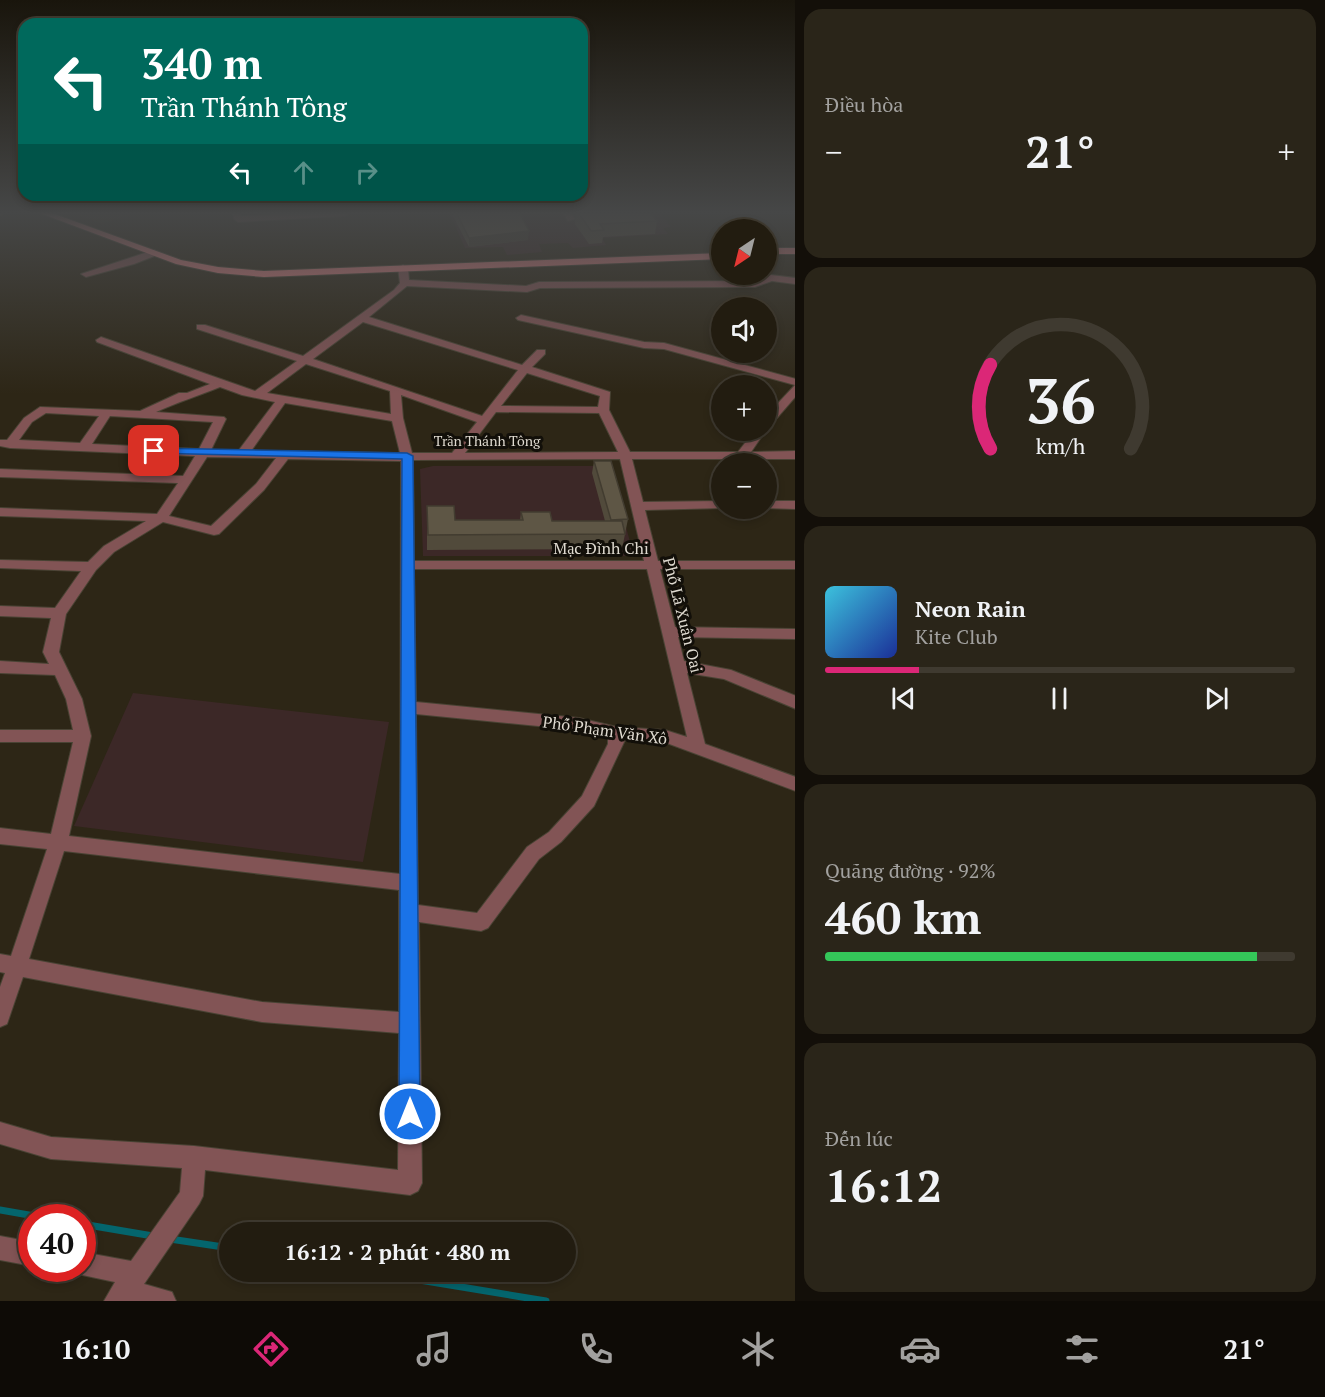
<!DOCTYPE html>
<html lang="vi">
<meta charset="utf-8">
<style>
:root{--surface:#221c10;--page:#2a2519;--text:#f1f3f6;--muted:#a2a19f;--line:#3f3a30;--accent:#db2777}
body{margin:0;font-family:"PT Serif",serif;background:var(--page);color:var(--text);height:100vh;display:flex;flex-direction:column;font-size:22px;white-space:nowrap}
*{box-sizing:border-box;margin:0}
p{font-size:20px;color:var(--muted)}
.icon{flex:none;width:33px;height:33px;fill:none;stroke:currentColor;stroke-width:2;stroke-linecap:round;stroke-linejoin:round}
.map{position:relative;flex:1;overflow:hidden}
.side{display:flex;flex-direction:column;gap:9px;padding:9px;background:#130f09;width:530px}
.side>*{flex:none}
.top-card{position:absolute;left:18px;top:18px;width:570px;height:183px;border-radius:18px;box-shadow:0 3px 9px #0003,0 0 0 2px var(--line);background:#00695c;color:#fff;overflow:hidden}
.needle{width:39px;rotate:215deg}
.tools{position:absolute;left:711px;top:219px;display:grid;gap:12px}
.tools a{display:grid;place-items:center;width:66px;height:66px;border-radius:50%;background:var(--surface);box-shadow:0 3px 9px #0003,0 0 0 2px var(--line);font-size:30px}
.speed{position:absolute;left:18px;top:1204px;display:flex;gap:12px;font-size:30px;font-weight:700;text-align:center}
.speed>*{display:grid;place-content:center;width:78px;height:78px;border-radius:50%;background:var(--surface);box-shadow:0 3px 9px #0003,0 0 0 2px var(--line);line-height:1}
.speed .limit{border:9px solid #d22;background:#fff;color:#111}
.pin{position:absolute;display:grid;place-items:center;width:51px;height:51px;color:#fff;margin:-26px;border-radius:12px;box-shadow:0 3px 9px #0006}
.me{position:absolute;width:66px;margin:-33px;rotate:0deg;stroke-linejoin:round;filter:drop-shadow(0 0 4px #0008)}
.turn{display:flex;align-items:center;gap:21px;height:126px;padding:0 24px;font-size:27px}
.turn .icon{width:78px;height:78px;stroke-width:2.5}
.turn b{display:block;font-size:42px;line-height:51px}
.lanes{display:flex;align-items:center;height:57px;padding:0 24px;background:#0003;justify-content:center;gap:30px;direction:ltr}
.lanes .off{opacity:.35}
.big{font-size:45px;font-weight:800;line-height:1.1}
.side .widget{flex:1;display:flex;flex-direction:column;justify-content:center;gap:9px;min-width:0;padding:0 21px;border-radius:18px;background:var(--page)}
.side .dial{align-items:center;gap:0}
.dial svg{height:156px;overflow:visible;fill:none;stroke:var(--line);stroke-width:7;stroke-linecap:round;text-anchor:middle}
.dial text{fill:var(--text);stroke:none}
.song{display:flex;align-items:center;gap:18px}
.cover{width:72px;height:72px;border-radius:9px;background:linear-gradient(135deg,hsl(190 70% 55%),hsl(230 70% 35%))}
.played{height:6px;border-radius:3px;background:linear-gradient(90deg,var(--accent) 20%,var(--line) 20%)}
.keys{display:flex;justify-content:space-around;direction:ltr}
.heat{display:flex;justify-content:space-between;align-items:center;font-size:33px;direction:ltr}
.charge{height:9px;border-radius:4px;background:linear-gradient(90deg,#34c759 92%,var(--line) 0)}
.trip{position:absolute;left:219px;top:1222px;width:357px;height:60px;border-radius:30px;background:var(--surface);box-shadow:0 3px 9px #0003,0 0 0 2px var(--line);font-weight:800;line-height:60px;text-align:center}
.tabs{display:flex;height:96px;justify-content:space-around;align-items:center;background:#0e0b06;color:var(--muted)}
.tabs .icon{width:42px;height:42px}
.tabs .on{color:var(--accent)}
.tabs b{font-size:27px;color:var(--text)}
main{display:flex;flex:1;min-height:0}
.map>svg:first-child{display:block}
</style>
<main>
<div class="map">
<svg width="796" height="1301" viewBox="0 0 796 1301">
<rect width="100%" height="100%" fill="#2d2616"/>
<!-- built -->
<path fill="#362d17" d="M 68,212 L 139,212 L 102,224 Z"/>
<!-- education -->
<path fill="#3c2827" d="M 449,212 L 659,212 L 671,227 L 663,228 L 668,234 L 602,238 L 606,245 L 573,248 L 568,243 L 539,244 L 542,252 L 507,255 L 503,247 L 465,248 Z
M 433,466 L 609,466 L 634,556 L 423,556 L 420,469 Z
M 133,693 L 389,722 L 363,862 L 74,826 Z"/>
<g fill="none" stroke-linecap="round" stroke-linejoin="round">
<!-- stream -->
<path stroke="#04656d" stroke-width="7" d="M 0,1210 L 46,1218
M 82,1224 L 153,1236
M 170,1239 L 230,1248
M 371,1272 L 546,1301"/>
<defs>
<path id="minor" d="M 0,212 L 6,212 L 0,215 Z
M 232,212 L 240,212 L 241,216 L 332,212 L 347,212 L 348,214 L 344,216 L 238,222 L 234,219 Z
M 562,212 L 570,212 L 575,219 L 568,221 Z
M 154,250 L 158,253 L 157,255 L 134,264 L 86,277 L 81,274 Z
M 403,265 L 408,268 L 409,280 L 526,286 L 539,282 L 754,281 L 771,275 L 796,278 L 796,284 L 772,281 L 755,287 L 540,288 L 527,292 L 407,286 L 369,317 L 522,365 L 537,350 L 545,350 L 545,354 L 532,367 L 610,392 L 609,410 L 630,452 L 738,452 L 755,430 L 766,430 L 751,452 L 796,451 L 796,459 L 632,459 L 643,502 L 722,501 L 722,508 L 724,508 L 645,510 L 658,561 L 796,561 L 796,569 L 660,569 L 675,627 L 796,629 L 796,639 L 678,637 L 684,661 L 731,670 L 796,696 L 796,709 L 724,679 L 687,673 L 705,744 L 796,777 L 796,791 L 664,742 L 625,740 L 594,806 L 561,842 L 539,859 L 488,928 L 481,931 L 419,922 L 422,1183 L 418,1191 L 410,1195 L 205,1170 L 203,1196 L 199,1204 L 144,1284 L 172,1292 L 176,1301 L 104,1301 L 115,1282 L 73,1273 L 72,1269 L 82,1269 L 82,1252 L 131,1261 L 180,1192 L 182,1168 L 51,1159 L 0,1144 L 0,1122 L 51,1137 L 194,1146 L 398,1170 L 399,1033 L 262,1022 L 23,977 L 7,1024 L 0,1027 L 0,987 L 5,973 L 0,972 L 0,954 L 11,956 L 47,849 L 0,844 L 0,828 L 51,834 L 73,742 L 0,742 L 0,730 L 73,730 L 66,699 L 55,675 L 0,673 L 0,661 L 49,664 L 43,652 L 51,618 L 0,616 L 0,606 L 55,608 L 81,571 L 0,568 L 0,560 L 88,562 L 104,546 L 146,521 L 0,516 L 0,508 L 157,514 L 178,483 L 0,477 L 0,469 L 183,476 L 195,456 L 10,448 L 0,446 L 0,440 L 7,440 L 24,418 L 40,407 L 140,411 L 179,393 L 187,393 L 210,384 L 97,342 L 96,340 L 101,337 L 255,391 L 297,361 L 197,329 L 197,325 L 205,325 L 303,356 L 394,290 L 400,283 L 398,268 ZM 363,322 L 518,370 L 482,416 L 313,359 ZM 306,364 L 390,391 L 391,414 L 267,393 ZM 527,373 L 600,396 L 598,407 L 501,406 ZM 220,387 L 242,395 L 275,402 L 239,450 L 211,450 L 226,419 L 224,417 L 156,412 C 178,402 198,396 220,387 ZM 401,395 L 477,422 L 452,453 L 412,453 L 403,418 ZM 285,403 L 392,421 L 400,453 L 251,451 ZM 496,412 L 599,413 L 618,452 L 465,453 ZM 46,413 L 99,416 L 80,443 L 19,440 L 32,422 ZM 110,416 L 213,422 L 199,449 L 92,444 ZM 207,457 L 276,458 L 256,484 L 211,526 L 169,516 ZM 288,459 L 401,461 L 400,874 L 69,836 L 91,736 L 82,699 L 59,652 L 66,614 L 96,570 L 114,552 L 163,522 L 214,535 L 219,534 L 264,490 ZM 620,459 L 644,561 L 414,561 L 413,460 ZM 414,569 L 647,569 L 687,737 L 665,730 L 617,727 L 579,718 L 416,702 ZM 416,714 L 579,730 L 608,737 L 608,744 L 582,796 L 549,832 L 527,847 L 477,913 L 418,905 ZM 64,851 L 399,890 L 399,1012 L 262,1002 L 29,959 Z
M 521,315 L 644,342 L 664,343 L 796,379 L 796,396 L 770,426 L 766,427 L 766,416 L 795,385 L 664,349 L 644,348 L 518,320 L 516,318 Z
M 766,501 L 796,501 L 796,509 L 764,508 L 766,508 Z
M 0,1236 L 32,1242 L 32,1266 L 0,1260 Z"/>
<path id="major" d="M 37,212 L 49,212 L 181,260 L 218,267 L 264,271 L 722,253 L 722,259 L 264,277 L 218,273 L 176,264 Z
M 766,248 L 796,248 L 796,254 L 766,254 Z"/>
</defs>
<!-- minor casing -->
<use href="#minor" stroke="#494334" stroke-width="2"/>
<!-- major casing -->
<use href="#major" stroke="#494334" stroke-width="2"/>
<!-- minor -->
<use href="#minor" fill="#825455" fill-rule="evenodd"/>
<!-- major -->
<use href="#major" fill="#dd7e81" fill-rule="evenodd"/>
</g>
<!-- wall -->
<path fill="#514a3b" d="M 453,212 L 519,212 L 528,240 L 469,247 L 453,216 Z
M 576,212 L 650,212 L 657,221 L 655,234 L 603,237 L 602,243 L 589,244 L 575,224 Z
M 594,461 L 628,519 L 622,549 L 427,550 L 427,506 L 455,520 L 520,520 L 521,512 L 552,521 L 605,521 L 592,473 Z"/>
<!-- shaded-wall -->
<path fill="#423c30" d="M 529,231 L 528,240 L 469,247 L 469,238 Z"/>
<!-- building -->
<path fill="#5e5645" stroke="#423c30" stroke-width="1.5" d="M 456,212 L 519,212 L 529,231 L 469,238 Z
M 578,212 L 650,212 L 657,221 L 600,224 L 604,230 L 591,231 Z
M 594,461 L 611,461 L 628,519 L 611,520 Z
M 427,506 L 454,506 L 455,520 L 523,520 L 521,512 L 550,512 L 552,521 L 622,521 L 625,534 L 428,535 Z"/>
<!-- sky -->
<linearGradient id="sky" x2="0" y2="1"><stop stop-color="#19150c"/><stop offset="0.54" stop-color="#464747"/><stop offset="1" stop-color="#464747" stop-opacity="0"/></linearGradient>
<rect width="796" height="394" fill="url(#sky)"/>
<!-- route -->
<path fill="#1a73e8" stroke="#114b97" stroke-width="1.5" d="M 154,448 L 407,453 L 413,456 L 420,1114 L 417,1121 L 410,1124 L 402,1121 L 399,1114 L 402,459 L 150,453 L 150,449 Z"/>
<g text-anchor="middle" stroke-width="6" stroke-linejoin="round" paint-order="stroke">
<!-- far-street labels -->
<g font-size="14" fill="#dfdad0" stroke="#120f09">
<text x="487" y="446">Trần Thánh Tông</text>
</g>
<!-- street labels -->
<g font-size="16" fill="#dfdad0" stroke="#120f09">
<text x="601" y="554">Mạc Đĩnh Chi</text>
<text transform="translate(683 615) rotate(76)" y="6">Phố Lã Xuân Oai</text>
<text transform="translate(605 730) rotate(8)" y="6">Phố Phạm Văn Xô</text>
</g>
</g>
</svg>
<div class="tools">
<a><svg class="needle" viewBox="-14 -14 28 28"><path d="M0-13l5 13h-10z" fill="#e53935"/><path d="M0 13l5-13h-10z" fill="#a2a19f"/></svg></a>
<a><svg class="icon" aria-label="sound" viewBox="0 0 24 24"><path d="M4 9h4l5-4v14l-5-4H4zM17 9q2 3 0 6"/></svg></a>
<a>+</a>
<a>−</a>
</div>
<div class="speed"><div class="limit">40</div></div>
<div class="pin" style="left:154px;top:451px;background:#d93025"><svg class="icon" aria-label="arrive" viewBox="0 0 24 24"><path d="M6 21V4h12l-3 4 3 4H6"/></svg></div>
<svg class="me" style="left:410px;top:1114px" viewBox="-20 -20 40 40"><circle r="17" fill="#1a73e8" stroke="#fff" stroke-width="3"/><path d="M0-11L8 9 0 5-8 9z" fill="#fff"/></svg>
<div class="trip">16:12 · 2 phút · 480 m</div>
<div class="top-card">
<div class="turn"><svg class="icon" aria-label="left" viewBox="0 0 24 24"><path d="M17 20v-9H6M10 6l-5 5 5 5"/></svg><div><b>340 m</b>Trần Thánh Tông</div></div>
<div class="lanes"><svg class="icon" aria-label="left" viewBox="0 0 24 24"><path d="M17 20v-9H6M10 6l-5 5 5 5"/></svg><svg class="icon off" aria-label="ahead" viewBox="0 0 24 24"><path d="M12 20V5M6 11l6-6 6 6"/></svg><svg class="icon off" aria-label="right" viewBox="0 0 24 24"><path d="M7 20v-9h11M14 6l5 5-5 5"/></svg></div>
</div>
</div>
<section class="side">
<div class="widget"><p>Điều hòa</p>
<div class="heat"><a>−</a><b class="big">21°</b><a>+</a></div>
</div>
<div class="widget dial"><svg viewBox="0 0 100 80">
<path d="M14 69A42 42 0 1 1 86 69"/>
<path d="M14 69A42 42 0 0 1 14 26" stroke="#db2777"/>
<text x="50" y="56" font-size="32" font-weight="700">36</text>
<text x="50" y="72" font-size="11">km/h</text>
</svg></div>
<div class="widget">
<div class="song"><i class="cover"></i><div><b>Neon Rain</b><p>Kite Club</p></div></div>
<div class="played"></div>
<div class="keys"><svg class="icon" aria-label="previous" viewBox="0 0 24 24"><path d="M18 5L8 12l10 7zM5 5v14"/></svg><svg class="icon" aria-label="pause" viewBox="0 0 24 24"><path d="M8 5v14M16 5v14"/></svg><svg class="icon" aria-label="next" viewBox="0 0 24 24"><path d="M6 5l10 7-10 7zM19 5v14"/></svg></div>
</div>
<div class="widget"><p>Quãng đường · 92%</p><b class="big">460 km</b><div class="charge"></div></div>
<div class="widget"><p>Đến lúc</p><b class="big">16:12</b></div>
</section>
</main>
<nav class="tabs">
<b>16:10</b>
<svg class="icon on" aria-label="directions" viewBox="0 0 24 24"><path d="M12 3l9 9-9 9-9-9zM9 14v-3h6M13 9l2 2-2 2"/></svg>
<svg class="icon" aria-label="music" viewBox="0 0 24 24"><path d="M9 18V5l10-2v13"/><circle cx="6" cy="18" r="3"/><circle cx="16" cy="16" r="3"/></svg>
<svg class="icon" aria-label="phone" viewBox="0 0 24 24"><path d="M5 4h4l2 5-3 2q2 4 5 5l2-3 5 2v4C11 20 4 13 5 4z"/></svg>
<svg class="icon" aria-label="climate" viewBox="0 0 24 24"><path d="M12 3v18M4 7l16 10M4 17L20 7"/></svg>
<svg class="icon" aria-label="car" viewBox="0 0 24 24"><path d="M5 17H2v-5l4-1 3-4h7l3 4 3 1v5h-3M9 17h6M6 11h13"/><circle cx="7" cy="17" r="2"/><circle cx="17" cy="17" r="2"/></svg>
<svg class="icon" aria-label="filters" viewBox="0 0 24 24"><path d="M4 7h16M4 17h16"/><circle cx="9" cy="7" r="2"/><circle cx="15" cy="17" r="2"/></svg>
<b>21°</b>
</nav>
